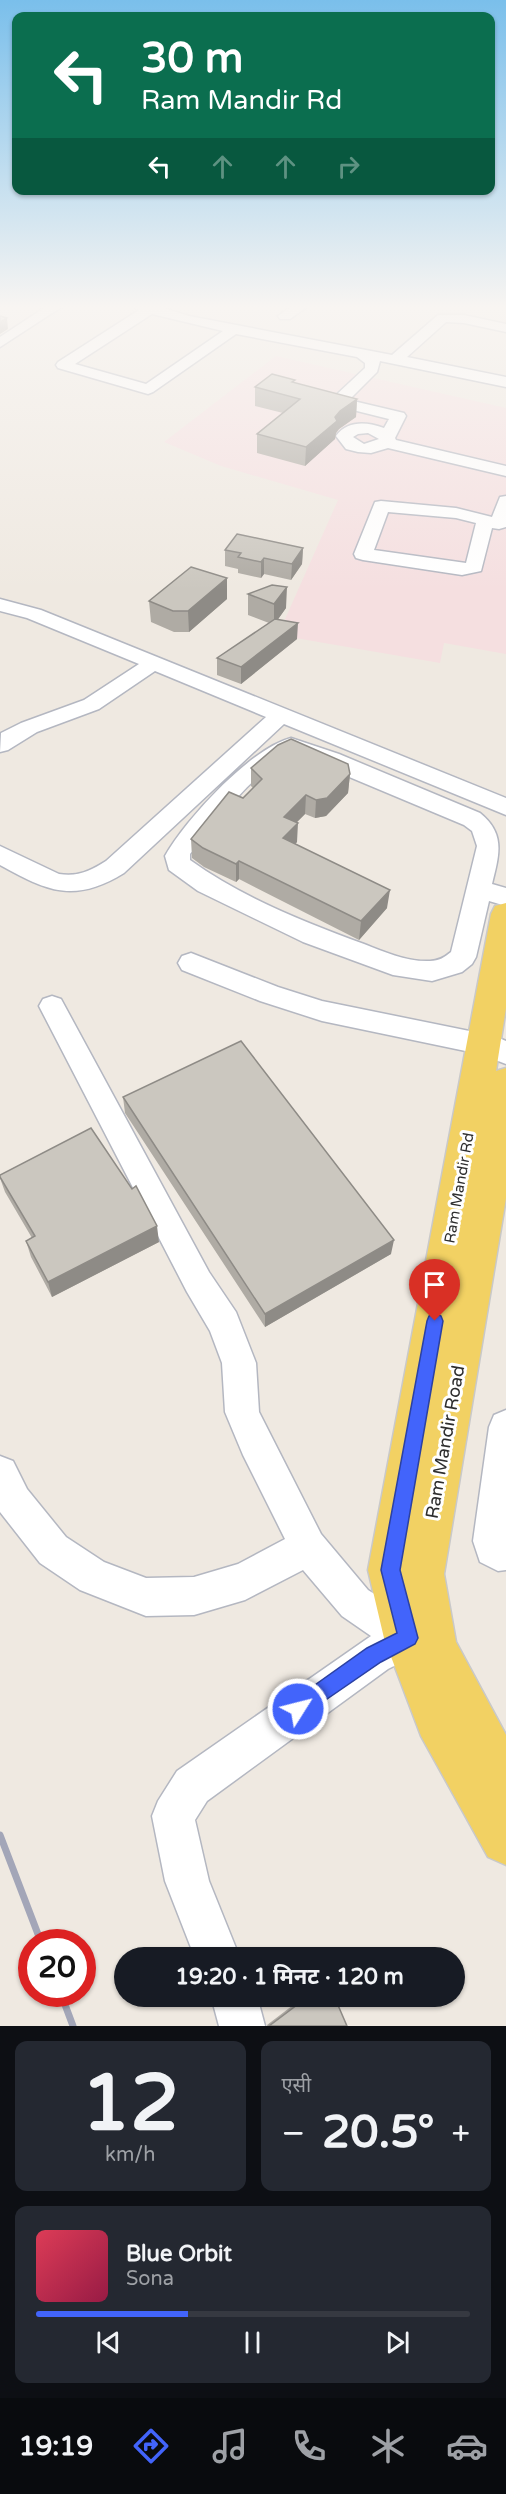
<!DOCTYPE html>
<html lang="hi">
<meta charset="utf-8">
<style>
:root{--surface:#171b24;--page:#242831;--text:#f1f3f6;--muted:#9ea1a6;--line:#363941;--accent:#4264fb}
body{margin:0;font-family:"Varela Round","Noto Sans Devanagari",sans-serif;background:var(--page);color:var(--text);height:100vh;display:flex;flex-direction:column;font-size:22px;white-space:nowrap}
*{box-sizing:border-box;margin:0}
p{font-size:20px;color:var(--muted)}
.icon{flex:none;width:33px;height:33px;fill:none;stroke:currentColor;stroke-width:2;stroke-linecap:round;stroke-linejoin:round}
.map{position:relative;height:2026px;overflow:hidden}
.details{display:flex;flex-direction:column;gap:15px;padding:15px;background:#0d0f14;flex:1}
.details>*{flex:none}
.guide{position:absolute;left:12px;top:12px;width:483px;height:183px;border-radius:12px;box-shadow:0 2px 4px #0004;background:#0b6e4f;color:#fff;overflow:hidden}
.speed{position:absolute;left:18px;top:1929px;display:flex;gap:12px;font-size:30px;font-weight:700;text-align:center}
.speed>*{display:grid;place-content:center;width:78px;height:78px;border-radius:50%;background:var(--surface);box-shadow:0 2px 4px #0004;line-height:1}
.speed .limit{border:9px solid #d22;background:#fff;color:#111}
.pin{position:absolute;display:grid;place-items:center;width:51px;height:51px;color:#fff;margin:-62px -26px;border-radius:50% 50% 50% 0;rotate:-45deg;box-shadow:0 0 6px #0007}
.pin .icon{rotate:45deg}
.me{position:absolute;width:66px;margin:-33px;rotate:54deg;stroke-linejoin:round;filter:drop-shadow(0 0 4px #0008)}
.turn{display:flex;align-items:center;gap:21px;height:126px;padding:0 30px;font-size:27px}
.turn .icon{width:78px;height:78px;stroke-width:2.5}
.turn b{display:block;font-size:42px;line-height:51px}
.lanes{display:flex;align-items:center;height:57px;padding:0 30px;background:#0003;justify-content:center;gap:30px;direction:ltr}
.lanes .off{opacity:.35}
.big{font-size:45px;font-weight:700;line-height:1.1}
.details .card{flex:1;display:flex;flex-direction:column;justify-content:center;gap:9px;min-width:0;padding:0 21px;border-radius:12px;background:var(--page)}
.details .dial{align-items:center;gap:0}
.dial b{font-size:78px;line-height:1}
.song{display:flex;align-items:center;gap:18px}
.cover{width:72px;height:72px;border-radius:9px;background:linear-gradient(135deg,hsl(350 70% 55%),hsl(340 70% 35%))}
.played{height:6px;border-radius:3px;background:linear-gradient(90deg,var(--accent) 35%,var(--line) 35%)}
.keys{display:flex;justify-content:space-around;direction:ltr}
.heat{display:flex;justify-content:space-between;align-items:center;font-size:33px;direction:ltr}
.details .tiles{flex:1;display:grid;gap:15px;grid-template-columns:1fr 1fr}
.card:last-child{grid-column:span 2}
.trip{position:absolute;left:114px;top:1947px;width:351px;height:60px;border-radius:30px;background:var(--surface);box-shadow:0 2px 4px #0004;font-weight:700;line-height:60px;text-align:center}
.menu{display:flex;height:96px;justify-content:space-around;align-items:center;background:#090b0e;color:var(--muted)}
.menu .icon{width:42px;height:42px}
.menu .current{color:var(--accent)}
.menu b{font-size:27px;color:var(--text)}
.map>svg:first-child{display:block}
</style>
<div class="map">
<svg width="506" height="2026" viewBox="0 0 506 2026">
<rect width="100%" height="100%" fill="#efe9e1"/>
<!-- medical -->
<path fill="#f5dfe0" d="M 276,356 L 506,408 L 506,654 L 444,643 L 440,663 L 278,635 L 338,500 L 221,466 L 164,442 Z"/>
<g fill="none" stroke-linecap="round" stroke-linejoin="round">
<defs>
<path id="minor" d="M 47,306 L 63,306 L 0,347 L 0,337 Z
M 132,306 L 157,306 L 189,316 L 392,355 L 438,315 L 464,315 L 506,324 L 506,332 L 464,323 L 446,322 L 407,357 L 506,377 L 506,387 L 380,361 L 377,372 L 349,400 L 404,413 L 406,416 L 395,438 L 396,440 L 506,466 L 506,476 L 388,448 L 371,453 L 358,452 L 346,449 L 336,436 C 348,420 367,422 384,428 L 389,419 L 317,401 L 314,398 L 322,393 L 335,396 L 365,368 L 365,363 L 357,357 L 236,334 L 153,392 L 148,394 L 58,368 L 56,365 L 58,362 L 139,310 ZM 152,314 L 223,331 L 146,384 L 75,364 ZM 368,433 L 379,439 L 364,444 L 353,437 L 358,434 Z
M 292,306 L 308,306 L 290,319 L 280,319 L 278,316 Z
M 506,496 L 506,527 L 499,529 L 492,528 L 481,571 L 462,575 L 363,560 L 356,558 L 354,554 L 375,502 L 381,501 L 456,508 L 492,517 L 500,497 ZM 388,512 L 456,518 L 476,523 L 466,563 L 374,550 Z
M 0,599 L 41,610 L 506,798 L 506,815 L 284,724 L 124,873 C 74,904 47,891 0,865 L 0,846 L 59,874 C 78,877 90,871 106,861 L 266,717 L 155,671 L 99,709 L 37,732 L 8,750 L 0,752 L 1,733 L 21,723 L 84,700 L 139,664 L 27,618 L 0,611 Z
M 291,738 L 339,754 L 480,813 C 506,834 499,855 492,884 L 506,888 L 506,906 L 489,901 L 476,957 L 472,964 L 462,972 L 432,981 L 393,975 L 303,942 L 198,891 L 169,870 L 165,856 C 186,819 250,749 291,738 ZM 292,753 L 464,825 L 472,831 L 477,846 L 451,952 C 445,957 439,961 430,961 C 407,962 385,952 364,944 C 304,922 241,897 190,860 L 190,854 C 220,819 250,774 292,753 Z
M 191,953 L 278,987 L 322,1001 L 494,1036 L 506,1041 L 506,1064 L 480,1054 L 322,1021 L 260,1001 L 182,970 L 178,963 L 182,956 Z
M 52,996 L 61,999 L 209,1272 L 236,1312 L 256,1363 L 259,1412 L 321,1534 L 368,1590 L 422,1624 L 427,1638 L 422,1652 L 388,1669 L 207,1801 L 195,1820 L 209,1881 L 240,1958 L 195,1958 L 165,1881 L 152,1816 L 158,1801 L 177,1771 L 371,1636 L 342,1616 L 303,1570 L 245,1600 L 194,1615 L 146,1616 L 80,1590 L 40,1563 L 0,1512 L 0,1456 L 13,1461 L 27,1489 L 66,1537 L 104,1562 L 146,1578 L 194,1577 L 238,1564 L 285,1539 L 243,1455 L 225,1412 L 222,1363 L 210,1331 L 187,1292 L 39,1006 L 43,999 Z
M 506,1410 L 506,1570 L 498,1571 L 480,1562 L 473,1541 L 489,1427 L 494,1415 Z
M 211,1996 L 257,1996 L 265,2026 L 219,2026 Z"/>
<path id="major" d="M 506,903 L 506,1008 L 496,1071 L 506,1068 L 506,1198 L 444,1574 L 456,1642 L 506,1735 L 506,1865 L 488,1857 L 421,1736 L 384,1638 L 368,1570 L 491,914 L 495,906 Z"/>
</defs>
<!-- minor casing -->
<use href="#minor" stroke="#b4b7c1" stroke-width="3"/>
<!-- major casing -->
<use href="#major" stroke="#c9c9c9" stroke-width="3"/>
<!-- minor -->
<use href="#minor" fill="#fff" fill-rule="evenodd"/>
<!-- major -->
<use href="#major" fill="#f2d163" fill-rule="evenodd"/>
<!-- rail -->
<path stroke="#a3a6b8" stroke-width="7" d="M 0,1835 L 41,1942
M 61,1994 L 73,2026"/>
</g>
<!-- wall -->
<path fill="#afaba4" d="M 295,383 L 357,399 L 356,417 L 339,429 L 336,433 L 335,439 L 305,466 L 257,453 L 257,434 L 283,413 L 255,406 L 255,387 Z
M 303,548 L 302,564 L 291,580 L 264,574 L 261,578 L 238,573 L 238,569 L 225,566 L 225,550 Z
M 227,578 L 227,599 L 189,632 L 174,632 L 151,622 L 149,601 Z
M 248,594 L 286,608 L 278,619 L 297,639 L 241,684 L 217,675 L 217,658 L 269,623 L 248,615 Z
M 251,768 L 350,774 L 348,793 L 326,816 L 315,818 L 305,814 L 296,823 L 297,842 L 295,844 L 387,908 L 359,940 L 239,879 L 236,882 L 204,867 L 192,858 L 191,839 L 243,798 L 253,788 L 251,786 Z
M 123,1097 L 391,1254 L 265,1327 L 125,1113 Z
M 0,1175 L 159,1242 L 52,1297 L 31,1257 L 26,1241 L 32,1238 L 5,1192 L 0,1178 Z
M 305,1996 L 334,1996 L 347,2026 L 267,2026 L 267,2025 Z"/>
<!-- shaded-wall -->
<path fill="#8e8b86" d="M 7,318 L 8,329 L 0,334 L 0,322 Z
M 357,399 L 356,417 L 339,429 L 336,433 L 335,439 L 305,466 L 306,447 L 340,411 Z
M 303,548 L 302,564 L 291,580 L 292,564 Z
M 264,558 L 264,574 L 261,578 L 261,562 Z
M 227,578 L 227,599 L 189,632 L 188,611 Z
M 287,587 L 286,608 L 274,625 L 274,604 Z
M 298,623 L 297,639 L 241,684 L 241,667 Z
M 350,774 L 348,793 L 326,816 L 315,818 L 316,800 Z
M 306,795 L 305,814 L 283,836 L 284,817 Z
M 298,823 L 297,842 L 283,857 L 283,838 Z
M 239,861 L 239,879 L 236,882 L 236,864 Z
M 390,890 L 387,908 L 359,940 L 361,921 Z
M 157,1226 L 159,1242 L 52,1297 L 48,1282 Z
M 394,1240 L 391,1254 L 265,1327 L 265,1314 Z"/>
<!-- building -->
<path fill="#cbc7bf" stroke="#8e8b86" stroke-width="1.5" d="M 0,316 L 7,318 L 0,322 Z
M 272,374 L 295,380 L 292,382 L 357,399 L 340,411 L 335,417 L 337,421 L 306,447 L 257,434 L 300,399 L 255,387 Z
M 237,534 L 303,548 L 292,564 L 264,558 L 261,562 L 238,557 L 241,553 L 225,550 Z
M 191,567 L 227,578 L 188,611 L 173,611 L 149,601 Z
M 272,585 L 287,587 L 274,604 L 248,594 Z
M 275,619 L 298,623 L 241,667 L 217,658 Z
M 291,739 L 348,764 L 350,774 L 327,798 L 316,800 L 306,795 L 284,817 L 298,823 L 283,838 L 390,890 L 361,921 L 239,861 L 236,864 L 203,848 L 191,839 L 229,792 L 243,798 L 262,779 L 251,768 L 278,745 Z
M 241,1041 L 394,1240 L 265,1314 L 123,1097 Z
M 91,1128 L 132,1189 L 136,1186 L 157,1226 L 48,1282 L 26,1241 L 35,1236 L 0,1177 L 0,1175 Z
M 309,1996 L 334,1996 L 347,2026 L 269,2026 Z"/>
<!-- sky -->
<linearGradient id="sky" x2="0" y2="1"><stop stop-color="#7abfeb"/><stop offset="0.52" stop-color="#f8f5f2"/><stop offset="1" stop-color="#f8f5f2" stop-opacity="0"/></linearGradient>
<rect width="506" height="590" fill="url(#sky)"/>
<!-- route -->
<path fill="#4264fb" stroke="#2b41a3" stroke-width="1.5" d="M 435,1313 L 441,1316 L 443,1321 L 400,1570 L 418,1638 L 415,1644 L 381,1662 L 298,1719 L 291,1716 L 288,1709 L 291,1702 L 367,1648 L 397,1633 L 381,1570 L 427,1321 L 429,1316 Z"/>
<g text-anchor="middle" stroke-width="6" stroke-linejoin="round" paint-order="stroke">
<!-- street labels -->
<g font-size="15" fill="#2e2e2e" stroke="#fff">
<text transform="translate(459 1188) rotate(-80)" y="5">Ram Mandir Rd</text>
</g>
<!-- near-street labels -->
<g font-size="18" fill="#2e2e2e" stroke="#fff">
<text transform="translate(445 1442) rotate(-80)" y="6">Ram Mandir Road</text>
</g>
</g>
</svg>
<div class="speed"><div class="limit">20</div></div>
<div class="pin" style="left:435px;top:1321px;background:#d93025"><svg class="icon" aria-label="arrive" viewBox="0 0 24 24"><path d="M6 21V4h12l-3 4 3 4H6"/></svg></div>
<svg class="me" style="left:298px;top:1709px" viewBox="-20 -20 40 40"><circle r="17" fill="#4264fb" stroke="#fff" stroke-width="3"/><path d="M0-11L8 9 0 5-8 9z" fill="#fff"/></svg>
<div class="trip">19:20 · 1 मिनट · 120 m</div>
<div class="guide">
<div class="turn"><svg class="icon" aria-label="left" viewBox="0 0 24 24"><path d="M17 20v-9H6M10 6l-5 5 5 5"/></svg><div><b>30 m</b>Ram Mandir Rd</div></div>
<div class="lanes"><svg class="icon" aria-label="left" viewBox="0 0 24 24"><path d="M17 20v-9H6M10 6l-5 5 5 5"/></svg><svg class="icon off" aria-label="ahead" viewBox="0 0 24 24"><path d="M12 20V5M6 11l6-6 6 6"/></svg><svg class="icon off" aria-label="ahead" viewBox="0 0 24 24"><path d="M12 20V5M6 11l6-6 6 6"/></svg><svg class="icon off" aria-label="right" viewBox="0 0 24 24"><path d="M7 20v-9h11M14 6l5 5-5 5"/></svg></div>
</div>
</div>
<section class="details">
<div class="tiles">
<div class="card dial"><b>12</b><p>km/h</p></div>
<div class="card"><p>एसी</p>
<div class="heat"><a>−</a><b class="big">20.5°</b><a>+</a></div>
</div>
<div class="card">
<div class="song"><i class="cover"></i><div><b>Blue Orbit</b><p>Sona</p></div></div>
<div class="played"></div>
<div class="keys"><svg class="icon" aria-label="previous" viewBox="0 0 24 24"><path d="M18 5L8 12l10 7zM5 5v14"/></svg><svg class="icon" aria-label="pause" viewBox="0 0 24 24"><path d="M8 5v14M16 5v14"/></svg><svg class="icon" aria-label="next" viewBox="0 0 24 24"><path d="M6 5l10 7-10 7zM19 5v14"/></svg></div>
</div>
</div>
</section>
<nav class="menu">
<b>19:19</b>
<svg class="icon current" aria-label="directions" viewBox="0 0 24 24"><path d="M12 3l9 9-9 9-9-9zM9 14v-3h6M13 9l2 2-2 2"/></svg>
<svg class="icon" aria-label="music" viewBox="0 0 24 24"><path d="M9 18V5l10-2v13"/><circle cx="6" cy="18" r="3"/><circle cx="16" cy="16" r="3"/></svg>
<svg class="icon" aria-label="phone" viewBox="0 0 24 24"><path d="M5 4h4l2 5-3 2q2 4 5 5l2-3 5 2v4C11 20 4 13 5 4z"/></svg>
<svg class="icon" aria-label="climate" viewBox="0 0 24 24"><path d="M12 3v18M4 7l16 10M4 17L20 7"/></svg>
<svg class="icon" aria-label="car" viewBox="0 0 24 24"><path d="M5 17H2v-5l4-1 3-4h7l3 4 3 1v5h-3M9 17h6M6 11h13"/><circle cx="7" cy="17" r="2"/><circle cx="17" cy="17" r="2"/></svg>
</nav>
